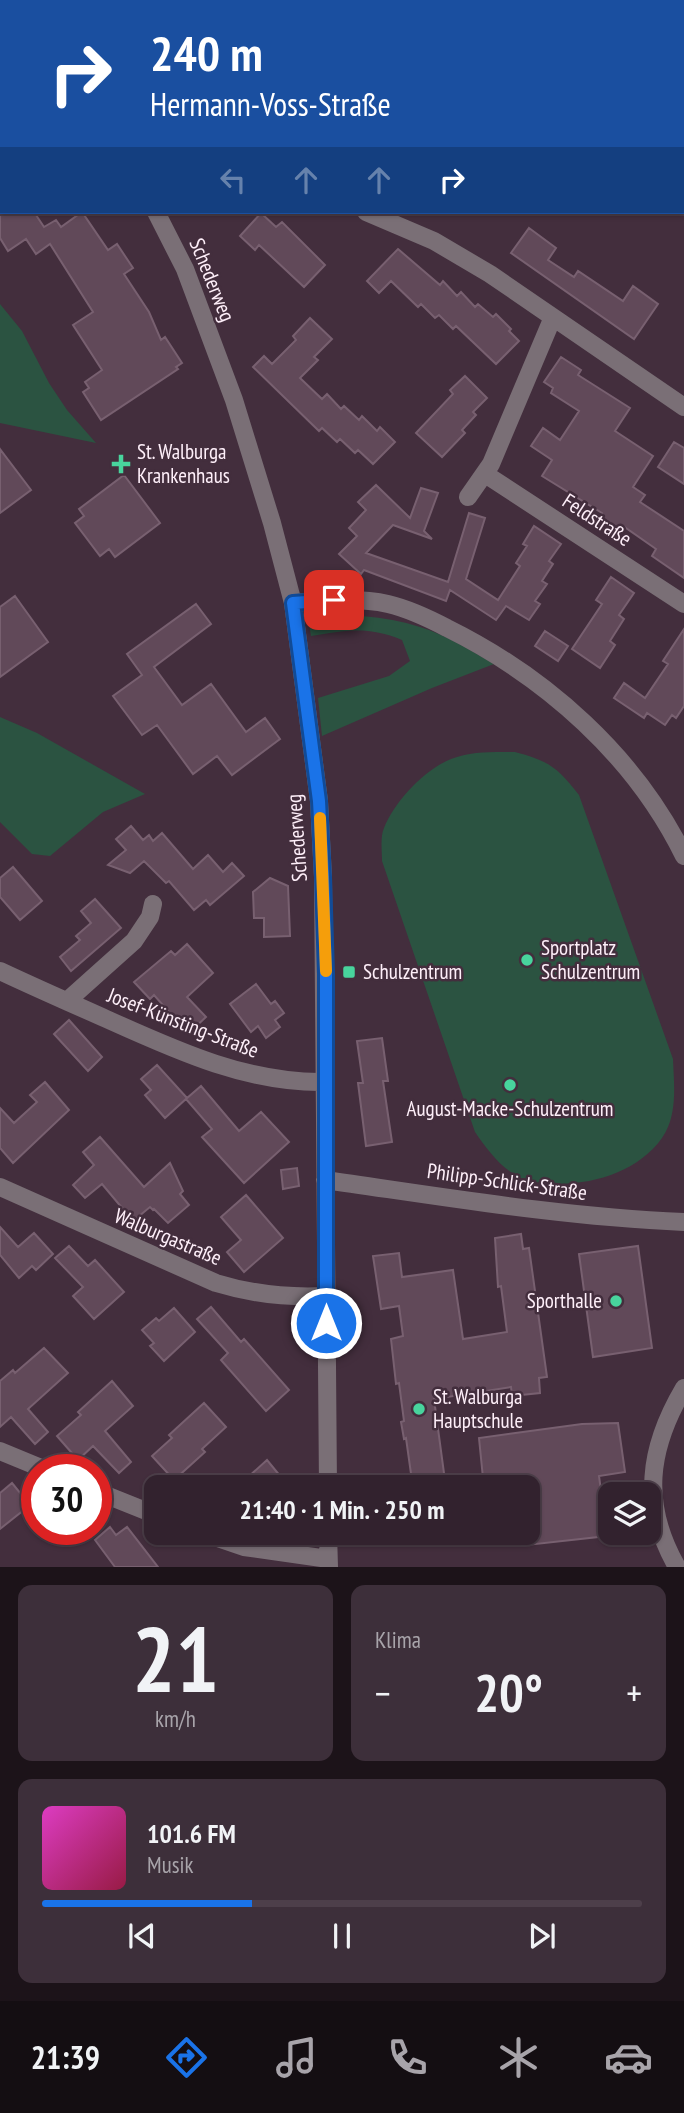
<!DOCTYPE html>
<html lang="de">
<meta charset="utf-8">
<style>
:root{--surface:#32222e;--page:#3d2f3a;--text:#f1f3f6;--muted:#a8a4aa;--line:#4d3f4a;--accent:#1a73e8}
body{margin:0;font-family:"PT Sans Narrow",sans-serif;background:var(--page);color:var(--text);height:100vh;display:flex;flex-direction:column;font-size:26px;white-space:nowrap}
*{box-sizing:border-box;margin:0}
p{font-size:23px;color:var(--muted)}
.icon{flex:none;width:38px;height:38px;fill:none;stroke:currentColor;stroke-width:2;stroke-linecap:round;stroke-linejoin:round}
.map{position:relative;height:1567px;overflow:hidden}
.panel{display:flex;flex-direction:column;gap:18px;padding:18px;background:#1c1319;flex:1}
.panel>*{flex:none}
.hud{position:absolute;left:0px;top:0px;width:684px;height:214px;box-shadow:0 2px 5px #0004,0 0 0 2px var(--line);background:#1a4fa0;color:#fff;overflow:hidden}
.tools{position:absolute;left:598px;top:1482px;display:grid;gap:14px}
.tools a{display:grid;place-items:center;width:63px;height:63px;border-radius:14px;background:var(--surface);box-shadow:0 2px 5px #0004,0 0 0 2px var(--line);font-size:35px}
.speed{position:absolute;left:21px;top:1454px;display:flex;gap:14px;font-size:35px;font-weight:700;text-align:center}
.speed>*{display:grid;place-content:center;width:91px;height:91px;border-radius:50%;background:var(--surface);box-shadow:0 2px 5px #0004,0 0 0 2px var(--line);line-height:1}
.speed .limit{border:10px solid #d22;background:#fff;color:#111}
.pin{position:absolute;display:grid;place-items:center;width:60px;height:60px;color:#fff;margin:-30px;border-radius:14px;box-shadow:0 4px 10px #0006}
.me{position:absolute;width:77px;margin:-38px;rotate:0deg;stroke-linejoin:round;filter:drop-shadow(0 0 5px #0008)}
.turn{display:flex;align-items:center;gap:24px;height:147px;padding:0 35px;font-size:32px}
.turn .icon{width:91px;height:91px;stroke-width:2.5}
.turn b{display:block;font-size:49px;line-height:60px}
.lanes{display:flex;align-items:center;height:66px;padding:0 35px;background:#0003;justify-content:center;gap:35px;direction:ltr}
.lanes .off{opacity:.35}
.big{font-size:52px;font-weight:700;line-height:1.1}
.panel .widget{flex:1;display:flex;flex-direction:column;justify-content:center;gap:10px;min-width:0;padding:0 24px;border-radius:14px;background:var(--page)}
.panel .dial{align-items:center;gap:0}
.dial b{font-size:91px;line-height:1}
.song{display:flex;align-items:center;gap:21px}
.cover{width:84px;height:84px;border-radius:10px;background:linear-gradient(135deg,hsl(310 70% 55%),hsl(340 70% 35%))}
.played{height:7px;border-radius:4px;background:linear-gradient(90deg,var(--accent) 35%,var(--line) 35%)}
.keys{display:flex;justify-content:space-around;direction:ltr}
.heat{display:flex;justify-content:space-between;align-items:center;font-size:38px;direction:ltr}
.panel .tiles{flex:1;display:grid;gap:18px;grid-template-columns:1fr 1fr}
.widget:last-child{grid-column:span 2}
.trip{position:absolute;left:144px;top:1475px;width:396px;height:70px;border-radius:14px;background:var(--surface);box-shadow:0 2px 5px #0004,0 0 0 2px var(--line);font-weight:700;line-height:70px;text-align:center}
.dock{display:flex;height:112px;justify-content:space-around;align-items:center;background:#140e12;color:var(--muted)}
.dock .icon{width:49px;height:49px}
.dock .on{color:var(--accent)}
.dock b{font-size:32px;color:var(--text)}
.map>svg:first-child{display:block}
</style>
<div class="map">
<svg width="684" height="1567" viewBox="0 0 684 1567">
<rect width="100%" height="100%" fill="#432e3d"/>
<!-- green -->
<path fill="#2b5341" d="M 0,304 L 22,331 L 49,383 L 67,410 L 96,443 L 0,423 Z
M 307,612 C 345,615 384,615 420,627 C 446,635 470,650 494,664 L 432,688 L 322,736 L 318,698 L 389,676 L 410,661 L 402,640 C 369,626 346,630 311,636 Z
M 0,717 L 37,733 L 145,794 L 103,812 L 50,856 L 32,854 L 0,822 Z
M 515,752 C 549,761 557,767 579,795 L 673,1059 C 674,1085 678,1115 662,1138 C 637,1173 588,1187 546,1183 C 540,1182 531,1183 525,1180 C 502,1170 489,1152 475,1132 L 382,861 C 382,851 380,837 384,828 C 395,801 424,770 451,759 C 471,751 494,752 515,752 Z"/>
<!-- building -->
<path fill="#614959" stroke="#786070" stroke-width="2" d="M 0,212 L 34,212 L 44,227 L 56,220 L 61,227 L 82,212 L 108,250 L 117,244 L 133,268 L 124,274 L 149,312 L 161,340 L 165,337 L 182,363 L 176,367 L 178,369 L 101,420 L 83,392 L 89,388 L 85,382 L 102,370 L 73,325 L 93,312 L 50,244 L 36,254 L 26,239 L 8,251 L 0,238 Z
M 261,213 L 276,227 L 282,222 L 325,265 L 304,287 L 259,245 L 255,250 L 240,236 Z
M 529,228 L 556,248 L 548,260 L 574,277 L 578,271 L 623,301 L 633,286 L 658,304 L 634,339 L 511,253 Z
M 398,249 L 440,285 L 443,281 L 457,296 L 461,292 L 475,307 L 478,304 L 493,317 L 496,314 L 511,329 L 509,331 L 519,341 L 496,364 L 456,326 L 453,329 L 439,315 L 435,318 L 421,304 L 418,307 L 391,281 L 379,293 L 367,281 Z
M 310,318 L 332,339 L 314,357 L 318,360 L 300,378 L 322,399 L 327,394 L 341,409 L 344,406 L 359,420 L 362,416 L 377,431 L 380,427 L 395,442 L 373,464 L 358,450 L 355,453 L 340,439 L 337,442 L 322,428 L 319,431 L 253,367 L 264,356 L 272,364 L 296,340 L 293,336 Z
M 561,357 L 581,370 L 578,375 L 630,408 L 615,431 L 653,456 L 633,487 L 645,495 L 640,502 L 684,531 L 684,578 L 652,556 L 656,549 L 623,526 L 617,536 L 605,528 L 602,513 L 542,476 L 552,460 L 531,446 L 543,428 L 560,440 L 579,411 L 551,393 L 553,388 L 544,382 Z
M 465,376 L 487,398 L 473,412 L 476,415 L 462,430 L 465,433 L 442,457 L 416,433 L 453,394 L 450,390 Z
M 674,442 L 684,448 L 684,484 L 658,467 Z
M 0,449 L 31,490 L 0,513 Z
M 124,475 L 160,523 L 115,557 L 109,549 L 100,556 L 75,523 L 84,516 L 79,509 Z
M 376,485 L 410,518 L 421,488 L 438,493 L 424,531 L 432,539 L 393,525 L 366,553 L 448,582 L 469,513 L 485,518 L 466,579 L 498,600 L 520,566 L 516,563 L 527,546 L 523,544 L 534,526 L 561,544 L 549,561 L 553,564 L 542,581 L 547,584 L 535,601 L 540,604 L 529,620 L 506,606 L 496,620 L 450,590 L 446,601 L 364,570 L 361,574 L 339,554 L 357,536 L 349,528 L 366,510 L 358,502 Z
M 611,577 L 634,593 L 619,615 L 624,619 L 610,641 L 615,645 L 600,668 L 572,649 L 602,604 L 596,600 Z
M 15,596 L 48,642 L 0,677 L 0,607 Z
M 196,604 L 211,624 L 154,667 L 182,705 L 211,684 L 246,732 L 265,718 L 280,739 L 232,775 L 217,756 L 193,774 L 157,725 L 142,735 L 113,696 L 142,675 L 127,654 Z
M 684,629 L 684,706 L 676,718 L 672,715 L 665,725 L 647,713 L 644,718 L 614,698 L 624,683 L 645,698 L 668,664 L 663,661 Z
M 545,631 L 568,646 L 558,661 L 535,646 Z
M 131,826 L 143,840 L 149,835 L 153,841 L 162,833 L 193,869 L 208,855 L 223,872 L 232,863 L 244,876 L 210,905 L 206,900 L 194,910 L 169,881 L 166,883 L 144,861 L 130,873 L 108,865 L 126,850 L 116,839 Z
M 13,867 L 42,901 L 20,920 L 0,897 L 0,878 Z
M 270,878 L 288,886 L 290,936 L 264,937 L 264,918 L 254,918 L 253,892 Z
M 95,899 L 121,928 L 71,971 L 60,957 L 80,940 L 76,936 L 91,923 L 81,911 Z
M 187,944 L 213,973 L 187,997 L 206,1017 L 191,1031 L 178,1017 L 176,1020 L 154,995 L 150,999 L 134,982 L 171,951 L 175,955 Z
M 256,984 L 271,1004 L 275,1001 L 284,1013 L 275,1020 L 280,1027 L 266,1038 L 258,1026 L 251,1032 L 230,1004 Z
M 69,1020 L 102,1057 L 88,1071 L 54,1034 Z
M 382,1038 L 388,1081 L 383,1081 L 392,1142 L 366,1146 L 358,1083 L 363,1083 L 357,1041 Z
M 157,1065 L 187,1098 L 201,1086 L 239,1131 L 261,1112 L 289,1142 L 244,1183 L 202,1137 L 212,1129 L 186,1099 L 165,1118 L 145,1095 L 151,1090 L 141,1079 Z
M 45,1082 L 69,1110 L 13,1163 L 0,1148 L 0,1108 L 14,1123 L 37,1102 L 30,1095 Z
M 100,1137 L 144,1187 L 170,1163 L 183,1191 L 180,1194 L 189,1205 L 168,1223 L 154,1209 L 153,1210 L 150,1207 L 133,1221 L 102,1184 L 85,1198 L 73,1185 L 94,1165 L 83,1152 Z
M 297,1168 L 299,1186 L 283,1189 L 281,1170 Z
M 246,1195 L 283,1238 L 244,1272 L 227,1252 L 241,1240 L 221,1217 Z
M 0,1227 L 18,1247 L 34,1233 L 53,1254 L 36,1270 L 32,1266 L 19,1278 L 0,1255 Z
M 521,1234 L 523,1249 L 529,1248 L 547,1377 L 539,1378 L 540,1393 L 512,1396 L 511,1387 L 434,1399 L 446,1488 L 413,1488 L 406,1438 L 404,1439 L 401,1422 L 404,1421 L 399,1383 L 396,1384 L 391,1339 L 403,1336 L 399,1306 L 381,1309 L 373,1256 L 399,1253 L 402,1277 L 453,1270 L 463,1339 L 507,1332 L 501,1286 L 498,1287 L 495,1238 Z
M 69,1246 L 88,1266 L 95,1260 L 124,1292 L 94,1319 L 73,1296 L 83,1287 L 55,1258 Z
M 638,1246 L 652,1348 L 593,1357 L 579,1254 Z
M 211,1307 L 241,1342 L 244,1339 L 289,1390 L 266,1411 L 221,1360 L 228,1353 L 197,1319 Z
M 174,1308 L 195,1332 L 164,1361 L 150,1346 L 154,1343 L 142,1330 L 156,1318 L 159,1321 Z
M 44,1348 L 68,1373 L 28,1409 L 48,1432 L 35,1444 L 11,1417 L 0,1427 L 0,1381 L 13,1370 L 15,1373 Z
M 112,1381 L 133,1406 L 105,1431 L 131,1462 L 119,1473 L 93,1446 L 78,1460 L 57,1436 L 81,1415 L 78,1412 Z
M 204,1403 L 226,1427 L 202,1449 L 205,1452 L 174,1480 L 152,1456 L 172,1438 L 169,1435 Z
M 618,1423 L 625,1472 L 599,1476 L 607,1536 L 527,1545 L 527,1488 L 484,1488 L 479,1438 L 582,1424 Z
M 267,1460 L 290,1488 L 236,1488 Z
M 12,1483 L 30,1505 L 0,1529 L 0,1493 Z
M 110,1527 L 116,1535 L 127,1527 L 158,1567 L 115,1567 L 95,1540 Z"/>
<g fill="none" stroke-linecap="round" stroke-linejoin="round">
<!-- minor -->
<path stroke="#7a6f76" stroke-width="18" d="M 22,0 L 23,2
M 511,0 L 514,2
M 682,121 L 684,122
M 156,212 L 185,269 L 234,400 L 272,523 L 293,603 L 319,801 L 323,877 L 328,1488
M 366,212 L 434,241 L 490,274 L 684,407
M 485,474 L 684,604
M 468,497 L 491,464 L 553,317
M 293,603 C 324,601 357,597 388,604 C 409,609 428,618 447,628 C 546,677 635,756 684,856
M 0,971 C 34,987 68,1002 102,1017 C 173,1049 247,1084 326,1082
M 67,1001 L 134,941 L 150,917 L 153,904
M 325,1180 C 445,1197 563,1217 684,1222
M 0,1187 L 216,1283 C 252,1294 288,1298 326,1296
M 0,1451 L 46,1470
M 96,1491 L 156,1515
M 203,1533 L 244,1547 L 328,1559
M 328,1533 L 329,1567
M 677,1567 C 641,1504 648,1449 684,1388"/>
</g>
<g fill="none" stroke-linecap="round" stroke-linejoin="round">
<defs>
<path id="route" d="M 326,1323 L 326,974 L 323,877 L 319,801 L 293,603 L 334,600"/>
</defs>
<!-- route casing -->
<use href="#route" stroke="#114b97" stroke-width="18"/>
<!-- route -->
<use href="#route" stroke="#1a73e8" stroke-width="12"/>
<!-- slow -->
<path stroke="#f59e0b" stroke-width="12" d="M 320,818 L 326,971"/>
</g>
<!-- markers -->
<g fill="#48d49d" stroke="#432e3d" stroke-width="2.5">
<path d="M117.5 453.5h7v7h7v7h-7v7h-7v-7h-7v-7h7z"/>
<circle cx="527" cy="960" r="7"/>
<rect x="342" y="965" width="14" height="14" rx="3.5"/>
<circle cx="510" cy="1085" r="7"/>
<circle cx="616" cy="1301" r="7"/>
<circle cx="419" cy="1409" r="7"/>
</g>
<g text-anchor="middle" stroke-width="5" stroke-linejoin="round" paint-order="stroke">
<!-- street labels -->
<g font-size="21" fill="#feeff9" stroke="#432e3d">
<text transform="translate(212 280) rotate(68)" y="7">Schederweg</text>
<text transform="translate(597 520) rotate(33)" y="7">Feldstraße</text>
<text transform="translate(297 838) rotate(-94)" y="7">Schederweg</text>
<text transform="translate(183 1023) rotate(21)" y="7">Josef-Künsting-Straße</text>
<text transform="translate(507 1182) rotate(8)" y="7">Philipp-Schlick-Straße</text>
<text transform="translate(168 1237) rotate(23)" y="7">Walburgastraße</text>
</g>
<!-- poi labels -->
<g font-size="21" fill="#feeff9" stroke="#432e3d" text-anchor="start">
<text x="137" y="459">St. Walburga<tspan x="137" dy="24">Krankenhaus</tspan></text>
<text x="541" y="955">Sportplatz<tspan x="541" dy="24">Schulzentrum</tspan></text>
<text x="363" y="979">Schulzentrum</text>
<text x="510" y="1116" text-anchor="middle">August-Macke-Schulzentrum</text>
<text x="602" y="1308" text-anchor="end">Sporthalle</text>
<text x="433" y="1404">St. Walburga<tspan x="433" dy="24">Hauptschule</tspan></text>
</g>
</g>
</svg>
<div class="tools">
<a><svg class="icon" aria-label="layers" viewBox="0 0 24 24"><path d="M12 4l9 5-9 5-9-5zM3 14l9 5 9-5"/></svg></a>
</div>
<div class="speed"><div class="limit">30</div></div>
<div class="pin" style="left:334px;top:600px;background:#d93025"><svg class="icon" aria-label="arrive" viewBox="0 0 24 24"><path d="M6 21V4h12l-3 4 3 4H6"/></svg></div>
<svg class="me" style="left:326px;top:1323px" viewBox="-20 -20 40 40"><circle r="17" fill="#1a73e8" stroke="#fff" stroke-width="3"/><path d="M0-11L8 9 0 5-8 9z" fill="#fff"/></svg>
<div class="trip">21:40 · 1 Min. · 250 m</div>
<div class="hud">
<div class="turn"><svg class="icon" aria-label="right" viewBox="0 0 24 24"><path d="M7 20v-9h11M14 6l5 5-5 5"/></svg><div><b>240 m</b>Hermann-Voss-Straße</div></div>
<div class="lanes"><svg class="icon off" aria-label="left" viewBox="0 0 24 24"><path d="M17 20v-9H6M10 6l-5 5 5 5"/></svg><svg class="icon off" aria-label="ahead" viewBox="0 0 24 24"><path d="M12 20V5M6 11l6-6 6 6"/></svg><svg class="icon off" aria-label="ahead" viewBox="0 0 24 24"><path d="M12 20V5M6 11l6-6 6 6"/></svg><svg class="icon" aria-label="right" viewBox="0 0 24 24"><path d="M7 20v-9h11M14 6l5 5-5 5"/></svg></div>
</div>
</div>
<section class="panel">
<div class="tiles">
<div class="widget dial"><b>21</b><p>km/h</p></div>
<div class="widget"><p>Klima</p>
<div class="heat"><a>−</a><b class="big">20°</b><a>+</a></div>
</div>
<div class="widget">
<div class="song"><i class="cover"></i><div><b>101.6 FM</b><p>Musik</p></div></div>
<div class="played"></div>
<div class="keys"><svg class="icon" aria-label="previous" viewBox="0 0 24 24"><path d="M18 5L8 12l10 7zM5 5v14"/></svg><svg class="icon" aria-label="pause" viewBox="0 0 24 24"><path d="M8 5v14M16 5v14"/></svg><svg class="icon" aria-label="next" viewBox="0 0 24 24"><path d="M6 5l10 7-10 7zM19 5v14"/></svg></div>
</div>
</div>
</section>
<nav class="dock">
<b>21:39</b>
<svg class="icon on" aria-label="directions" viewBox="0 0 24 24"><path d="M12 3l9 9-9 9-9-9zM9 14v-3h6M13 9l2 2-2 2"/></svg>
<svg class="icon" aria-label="music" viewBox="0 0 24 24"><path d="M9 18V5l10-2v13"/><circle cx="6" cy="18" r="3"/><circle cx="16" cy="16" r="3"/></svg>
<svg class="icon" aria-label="phone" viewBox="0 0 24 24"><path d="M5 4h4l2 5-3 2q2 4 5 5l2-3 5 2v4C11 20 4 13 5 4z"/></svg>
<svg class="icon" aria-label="climate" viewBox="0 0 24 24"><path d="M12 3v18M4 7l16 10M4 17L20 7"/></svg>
<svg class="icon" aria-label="car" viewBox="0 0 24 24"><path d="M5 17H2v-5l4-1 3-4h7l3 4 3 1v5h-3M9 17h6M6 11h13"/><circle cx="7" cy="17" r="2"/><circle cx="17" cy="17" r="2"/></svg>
</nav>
